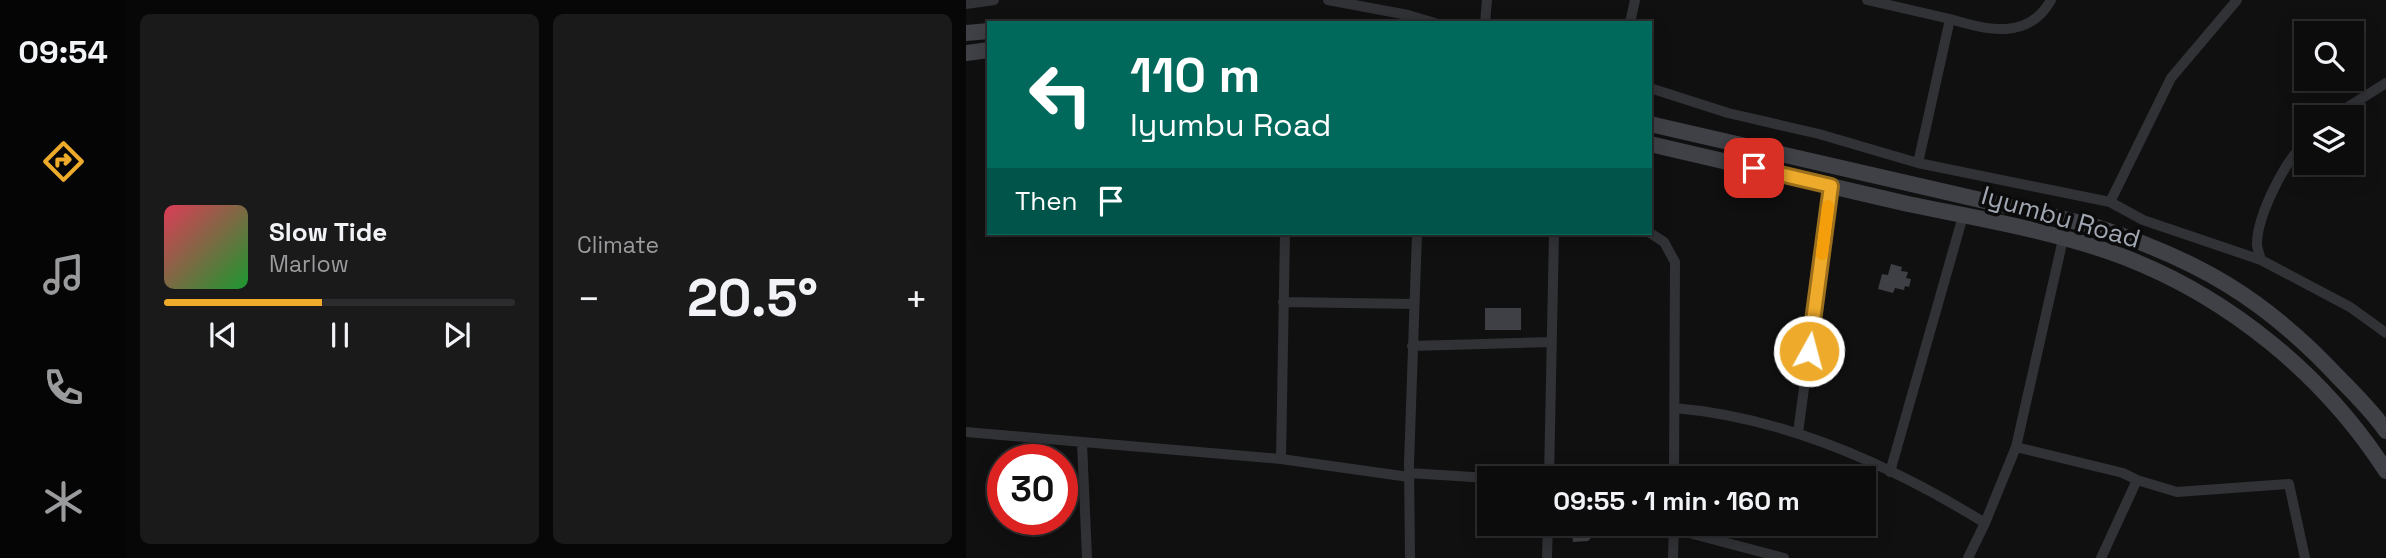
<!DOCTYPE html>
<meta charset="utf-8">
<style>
:root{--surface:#0c0c0d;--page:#1a1a1b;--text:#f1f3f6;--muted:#9a9b9d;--line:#2c2c2e;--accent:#eeab2b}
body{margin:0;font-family:"Space Grotesk",sans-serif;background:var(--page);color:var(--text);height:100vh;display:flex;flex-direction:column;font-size:26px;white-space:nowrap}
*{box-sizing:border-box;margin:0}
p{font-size:23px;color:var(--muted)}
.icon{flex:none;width:38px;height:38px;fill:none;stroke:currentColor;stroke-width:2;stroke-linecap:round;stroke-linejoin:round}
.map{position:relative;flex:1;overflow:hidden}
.details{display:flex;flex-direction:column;gap:14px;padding:14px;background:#070707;width:840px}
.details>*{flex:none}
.banner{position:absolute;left:21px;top:21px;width:665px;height:214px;border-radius:0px;box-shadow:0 4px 18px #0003,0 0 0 2px var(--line);background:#00695c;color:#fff;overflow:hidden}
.controls{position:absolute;left:1328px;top:21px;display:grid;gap:14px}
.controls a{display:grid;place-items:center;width:70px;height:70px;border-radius:0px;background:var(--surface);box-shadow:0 4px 18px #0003,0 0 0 2px var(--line);font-size:35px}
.speed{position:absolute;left:21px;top:444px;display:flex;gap:14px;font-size:35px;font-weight:700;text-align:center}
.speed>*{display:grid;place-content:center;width:91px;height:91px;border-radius:50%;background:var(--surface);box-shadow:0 4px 18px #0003,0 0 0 2px var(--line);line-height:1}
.speed .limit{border:10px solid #d22;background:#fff;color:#111}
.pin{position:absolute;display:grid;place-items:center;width:60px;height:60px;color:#fff;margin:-30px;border-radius:14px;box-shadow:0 4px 10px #0006}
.me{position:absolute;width:77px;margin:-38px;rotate:7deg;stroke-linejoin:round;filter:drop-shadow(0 0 5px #0008)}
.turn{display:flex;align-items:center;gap:24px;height:147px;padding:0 28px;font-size:32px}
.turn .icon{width:91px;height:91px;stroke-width:2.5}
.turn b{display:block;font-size:49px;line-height:60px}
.then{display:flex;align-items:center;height:66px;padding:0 28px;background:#0003;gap:14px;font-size:26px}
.big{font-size:52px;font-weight:700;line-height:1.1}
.details .card{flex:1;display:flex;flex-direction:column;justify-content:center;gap:10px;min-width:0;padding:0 24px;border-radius:10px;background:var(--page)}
.song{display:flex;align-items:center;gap:21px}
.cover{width:84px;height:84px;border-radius:10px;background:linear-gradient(135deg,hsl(350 70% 55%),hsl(130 70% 35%))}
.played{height:7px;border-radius:4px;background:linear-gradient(90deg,var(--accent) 45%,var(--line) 45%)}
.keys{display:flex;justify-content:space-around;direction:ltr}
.heat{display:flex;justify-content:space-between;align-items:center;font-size:38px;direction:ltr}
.details .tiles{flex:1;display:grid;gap:14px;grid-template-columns:repeat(2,1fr)}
.trip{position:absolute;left:511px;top:466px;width:399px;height:70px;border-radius:0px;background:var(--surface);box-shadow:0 4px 18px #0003,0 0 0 2px var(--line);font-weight:700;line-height:70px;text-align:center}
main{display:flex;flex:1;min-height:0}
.tabs{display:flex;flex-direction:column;width:126px;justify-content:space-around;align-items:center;background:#050505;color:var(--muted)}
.tabs .icon{width:49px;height:49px}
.tabs .selected{color:var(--accent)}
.tabs b{font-size:32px;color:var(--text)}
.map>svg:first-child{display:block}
</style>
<main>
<nav class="tabs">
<b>09:54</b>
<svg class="icon selected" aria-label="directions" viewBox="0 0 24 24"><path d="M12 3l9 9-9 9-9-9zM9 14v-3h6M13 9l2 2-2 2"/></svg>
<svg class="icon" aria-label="music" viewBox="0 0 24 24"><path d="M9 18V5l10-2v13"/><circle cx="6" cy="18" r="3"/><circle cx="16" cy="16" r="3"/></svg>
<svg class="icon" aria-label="phone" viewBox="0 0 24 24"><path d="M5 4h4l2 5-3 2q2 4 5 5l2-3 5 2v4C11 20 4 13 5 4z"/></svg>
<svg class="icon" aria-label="climate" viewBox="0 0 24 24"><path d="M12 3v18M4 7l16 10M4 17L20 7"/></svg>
</nav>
<section class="details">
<div class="tiles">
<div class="card">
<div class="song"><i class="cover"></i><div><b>Slow Tide</b><p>Marlow</p></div></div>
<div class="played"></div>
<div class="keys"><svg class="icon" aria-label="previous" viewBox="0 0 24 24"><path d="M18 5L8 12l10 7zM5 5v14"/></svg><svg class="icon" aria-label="pause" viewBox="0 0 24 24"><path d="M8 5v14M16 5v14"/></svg><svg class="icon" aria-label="next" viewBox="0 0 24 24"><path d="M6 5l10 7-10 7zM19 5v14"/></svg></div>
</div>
<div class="card"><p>Climate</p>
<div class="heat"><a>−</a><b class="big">20.5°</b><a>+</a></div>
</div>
</div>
</section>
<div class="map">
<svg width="1420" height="558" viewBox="0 0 1420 558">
<rect width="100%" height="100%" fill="#101011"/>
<!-- building -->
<path fill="#3f4045" d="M 925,264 L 936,267 L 935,271 L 942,272 L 940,278 L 945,279 L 943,287 L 939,286 L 938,290 L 929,288 L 927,293 L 912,289 L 916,274 L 922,275 Z
M 519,308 L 555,308 L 555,330 L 519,330 Z
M 604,523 L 625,523 L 625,538 L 622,541 L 607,542 Z"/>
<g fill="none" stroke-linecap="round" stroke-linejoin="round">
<!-- minor -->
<path stroke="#313236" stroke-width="10" d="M 362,0 L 442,15 L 469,23
M 901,0 L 984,19 L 952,163
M 0,4 L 28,0
M 984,19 C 1021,30 1062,41 1085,0
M 519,23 L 521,0
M 664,23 L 669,0
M 684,88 L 762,113 L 853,134 L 952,163 L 1144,202 L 1205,78 L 1271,0
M 1366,117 L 1420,83
M 1340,142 C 1319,160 1291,216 1291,244 C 1291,249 1294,255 1295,260 L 1384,307 L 1420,333
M 1144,202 L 1177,220 L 1295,260
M 684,233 L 698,242 L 709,262 L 708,478
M 317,302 L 448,304
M 446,346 L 585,342
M 708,408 C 819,417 925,465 1019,523 L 1002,558
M 0,432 L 315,459 L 443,477
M 832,433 L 865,186
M 116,443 L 121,558
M 1050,447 L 1157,473 L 1171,480 L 1135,558
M 315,459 L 319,233
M 924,472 L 997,216
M 443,473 L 523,478
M 583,478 L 588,233
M 1171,480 L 1211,492 L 1323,484 L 1339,558
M 1019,523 L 1050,447 L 1097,239
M 708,529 L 818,558
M 444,558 L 443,464 L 451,233
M 581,558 L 582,523
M 707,558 L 708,523"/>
<!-- secondary -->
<path stroke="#3f4146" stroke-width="16" d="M 0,33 L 23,31
M 0,53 L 23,50
M 684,124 L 1128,226 C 1231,259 1300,299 1374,379 C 1390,395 1407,412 1420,431
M 684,144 C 770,164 856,184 942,204 C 1014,219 1089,231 1158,257 C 1264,298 1358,375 1420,471"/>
</g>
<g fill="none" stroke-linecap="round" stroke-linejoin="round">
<defs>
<path id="route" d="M 788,168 L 865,186 L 843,351"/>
</defs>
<!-- route casing -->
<use href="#route" stroke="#9b6f1c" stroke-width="18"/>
<!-- route -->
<use href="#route" stroke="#eeab2b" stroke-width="12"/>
<!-- slow -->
<path stroke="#f59e0b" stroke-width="12" d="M 856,254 L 862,206"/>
</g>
<g text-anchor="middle" stroke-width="7" stroke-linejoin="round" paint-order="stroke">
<!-- street labels -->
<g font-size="26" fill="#a1a7b2" stroke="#0b0b0c">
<text transform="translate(1095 217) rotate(16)" y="9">Iyumbu Road</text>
</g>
</g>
</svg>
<div class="controls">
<a><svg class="icon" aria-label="search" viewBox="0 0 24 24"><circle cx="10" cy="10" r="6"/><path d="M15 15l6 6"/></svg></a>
<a><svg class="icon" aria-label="layers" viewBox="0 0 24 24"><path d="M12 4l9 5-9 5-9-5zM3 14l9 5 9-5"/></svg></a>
</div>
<div class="speed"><div class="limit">30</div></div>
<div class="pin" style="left:788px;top:168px;background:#d93025"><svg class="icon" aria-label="arrive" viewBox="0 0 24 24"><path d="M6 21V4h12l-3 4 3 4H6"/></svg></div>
<svg class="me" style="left:843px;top:351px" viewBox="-20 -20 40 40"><circle r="17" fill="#eeab2b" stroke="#fff" stroke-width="3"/><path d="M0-11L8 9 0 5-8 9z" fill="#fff"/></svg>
<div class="trip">09:55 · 1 min · 160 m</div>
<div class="banner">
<div class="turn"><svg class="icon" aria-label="left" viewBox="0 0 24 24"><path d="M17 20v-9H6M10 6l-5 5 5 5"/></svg><div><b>110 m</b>Iyumbu Road</div></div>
<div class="then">Then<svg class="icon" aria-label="arrive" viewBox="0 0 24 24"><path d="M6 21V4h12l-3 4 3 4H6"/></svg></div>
</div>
</div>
</main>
